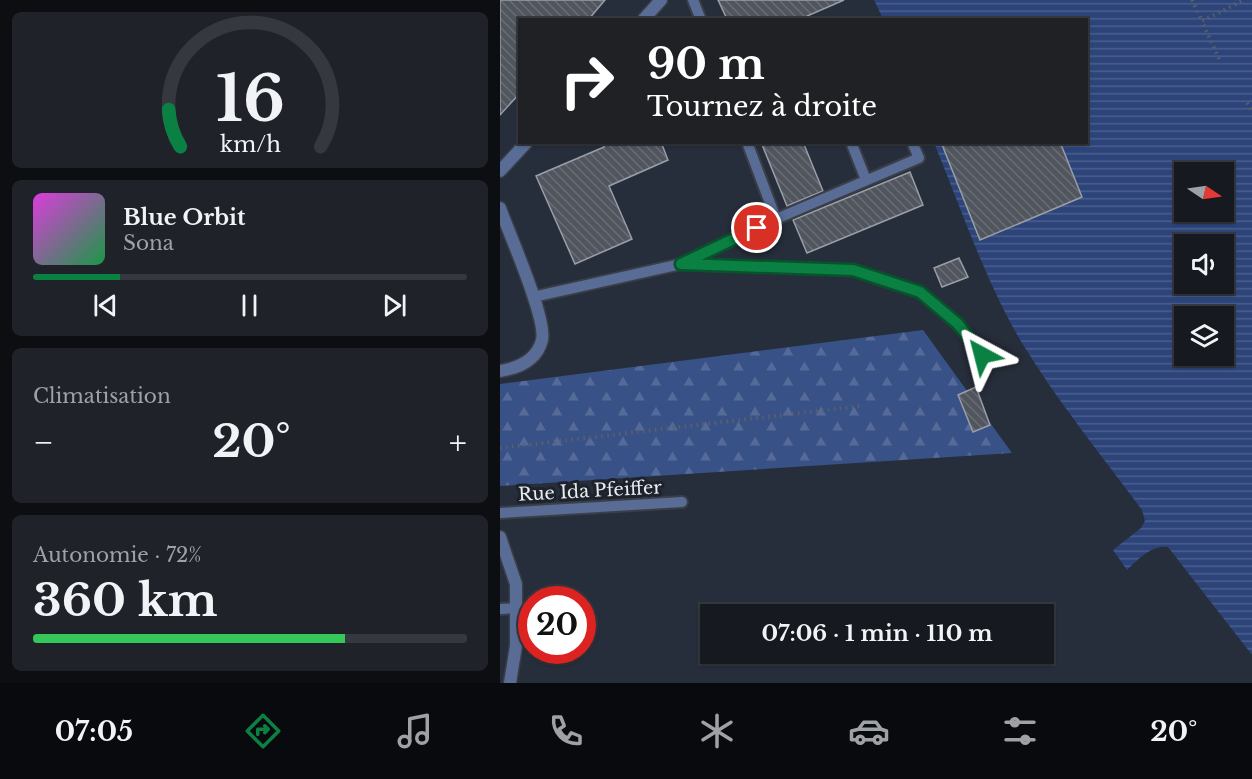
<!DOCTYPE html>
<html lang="fr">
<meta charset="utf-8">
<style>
:root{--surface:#161a20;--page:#1f2329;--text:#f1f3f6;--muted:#9ea1a5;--line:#35383e;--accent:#0b8043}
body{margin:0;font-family:"Libre Baskerville",serif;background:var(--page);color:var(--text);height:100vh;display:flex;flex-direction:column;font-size:22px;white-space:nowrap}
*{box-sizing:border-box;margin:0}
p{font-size:20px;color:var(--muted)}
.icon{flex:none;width:33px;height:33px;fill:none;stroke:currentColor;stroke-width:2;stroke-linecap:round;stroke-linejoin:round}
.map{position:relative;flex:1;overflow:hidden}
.sheet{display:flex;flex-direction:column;gap:12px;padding:12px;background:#0c0e12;width:500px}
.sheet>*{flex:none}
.banner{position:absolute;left:18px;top:18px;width:570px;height:126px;border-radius:0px;box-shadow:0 2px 4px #0004,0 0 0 2px var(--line);background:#202124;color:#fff;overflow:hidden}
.needle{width:39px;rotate:103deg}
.tools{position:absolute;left:674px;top:162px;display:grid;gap:12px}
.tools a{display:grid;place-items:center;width:60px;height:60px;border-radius:0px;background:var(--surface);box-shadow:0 2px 4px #0004,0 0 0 2px var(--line);font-size:30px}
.speed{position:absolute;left:18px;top:586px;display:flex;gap:12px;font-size:30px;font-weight:700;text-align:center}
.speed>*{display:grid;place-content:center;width:78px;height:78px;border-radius:50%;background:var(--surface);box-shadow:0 2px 4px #0004,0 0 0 2px var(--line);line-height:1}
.speed .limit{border:9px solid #d22;background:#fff;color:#111}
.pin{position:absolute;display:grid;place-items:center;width:51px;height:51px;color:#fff;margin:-26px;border:3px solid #fff;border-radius:50%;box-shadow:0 2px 6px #0007}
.me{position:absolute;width:66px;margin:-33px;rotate:322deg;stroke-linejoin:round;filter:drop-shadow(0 0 4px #0008)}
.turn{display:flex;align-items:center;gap:21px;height:126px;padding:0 30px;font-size:27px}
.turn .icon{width:78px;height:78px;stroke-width:2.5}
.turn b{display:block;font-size:42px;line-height:51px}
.big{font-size:45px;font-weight:800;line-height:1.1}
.sheet .card{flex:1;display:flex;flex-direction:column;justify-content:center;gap:9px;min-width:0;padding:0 21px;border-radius:9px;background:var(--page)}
.sheet .dial{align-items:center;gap:0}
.dial svg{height:156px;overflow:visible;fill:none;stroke:var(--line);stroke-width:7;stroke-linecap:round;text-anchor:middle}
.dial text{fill:var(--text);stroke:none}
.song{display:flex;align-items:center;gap:18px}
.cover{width:72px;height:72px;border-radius:9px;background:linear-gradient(135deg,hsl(300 70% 55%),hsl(140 70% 35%))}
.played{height:6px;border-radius:3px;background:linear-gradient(90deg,var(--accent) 20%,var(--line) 20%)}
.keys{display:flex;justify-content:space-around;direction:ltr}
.heat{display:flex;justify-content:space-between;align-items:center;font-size:33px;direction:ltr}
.charge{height:9px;border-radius:4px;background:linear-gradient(90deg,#34c759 72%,var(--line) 0)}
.trip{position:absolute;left:200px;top:604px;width:354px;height:60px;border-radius:0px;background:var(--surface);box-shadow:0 2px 4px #0004,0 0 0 2px var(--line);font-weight:800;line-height:60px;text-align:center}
.dock{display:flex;height:96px;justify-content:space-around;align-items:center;background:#090a0d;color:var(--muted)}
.dock .icon{width:42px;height:42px}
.dock .on{color:var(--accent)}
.dock b{font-size:27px;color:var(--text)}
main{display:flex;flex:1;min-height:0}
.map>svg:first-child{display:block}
</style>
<main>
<section class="sheet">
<div class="card dial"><svg viewBox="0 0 100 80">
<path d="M14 69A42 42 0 1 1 86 69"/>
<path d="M14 69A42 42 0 0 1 8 50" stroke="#0b8043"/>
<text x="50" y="56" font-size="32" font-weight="700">16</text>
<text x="50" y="72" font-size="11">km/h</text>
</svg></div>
<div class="card">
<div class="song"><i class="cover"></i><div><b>Blue Orbit</b><p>Sona</p></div></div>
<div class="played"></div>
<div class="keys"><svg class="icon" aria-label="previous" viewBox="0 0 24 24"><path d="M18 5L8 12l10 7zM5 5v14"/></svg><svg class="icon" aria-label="pause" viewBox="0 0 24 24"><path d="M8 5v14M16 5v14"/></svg><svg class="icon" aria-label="next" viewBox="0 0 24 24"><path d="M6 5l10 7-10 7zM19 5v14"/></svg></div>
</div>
<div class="card"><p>Climatisation</p>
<div class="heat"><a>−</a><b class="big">20°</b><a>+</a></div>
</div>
<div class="card"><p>Autonomie · 72%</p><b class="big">360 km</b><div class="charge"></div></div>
</section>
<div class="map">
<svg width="753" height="683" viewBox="0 0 753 683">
<defs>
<pattern id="forest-firs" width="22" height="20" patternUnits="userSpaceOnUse" patternTransform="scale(1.5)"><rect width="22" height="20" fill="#385187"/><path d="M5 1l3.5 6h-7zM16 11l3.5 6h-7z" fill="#556a98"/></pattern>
<pattern id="water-rules" width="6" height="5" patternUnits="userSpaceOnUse" patternTransform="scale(1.5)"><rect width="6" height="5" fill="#2c4479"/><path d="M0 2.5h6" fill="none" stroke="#4b5f8c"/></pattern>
<pattern id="building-back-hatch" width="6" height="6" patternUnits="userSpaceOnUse" patternTransform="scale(1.5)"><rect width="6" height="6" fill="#50555e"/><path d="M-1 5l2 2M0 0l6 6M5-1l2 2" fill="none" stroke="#696e75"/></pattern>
</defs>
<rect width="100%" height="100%" fill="#1e222b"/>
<!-- built -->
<path fill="#272e3b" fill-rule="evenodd" d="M 0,0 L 374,0 L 383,19 L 20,20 L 20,142 L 434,143 L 492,282 L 522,342 L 571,416 L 752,655 L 752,683 L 0,683 ZM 32,600 L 82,600 L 82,651 L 32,651 ZM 210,615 L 543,615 L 543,654 L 210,654 Z"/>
<!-- forest -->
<path fill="url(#forest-firs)" d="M 423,330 L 512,453 L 0,486 L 0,384 Z"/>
<!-- water -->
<path fill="url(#water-rules)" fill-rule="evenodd" d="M 374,0 L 752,0 L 752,655 L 668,547 C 651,545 639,559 627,570 L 613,550 L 641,528 L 645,521 L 642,510 C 601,455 558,402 522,343 C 486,283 461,208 434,143 L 586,142 L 586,20 L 383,19 ZM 684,172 L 723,172 L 723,212 L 684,212 ZM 684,244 L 723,244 L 723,284 L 684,284 ZM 684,316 L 723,316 L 723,356 L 684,356 Z"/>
<!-- building -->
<path fill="url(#building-back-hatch)" stroke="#999ea8" stroke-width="1.5" d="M 0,0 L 105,0 L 88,20 L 20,20 L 20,93 L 0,115 Z
M 218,0 L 344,0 L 298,20 L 227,19 Z
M 102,142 L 161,142 L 168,160 L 109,186 L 132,239 L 75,264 L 36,176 L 104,147 Z
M 261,142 L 303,142 L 323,191 L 287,206 Z
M 441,142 L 560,142 L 582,197 L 480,240 Z
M 410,172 L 423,205 L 307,253 L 293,220 Z
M 459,258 L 468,277 L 442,287 L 434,268 Z
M 476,387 L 490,425 L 473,432 L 458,395 Z"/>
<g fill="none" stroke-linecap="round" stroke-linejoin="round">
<defs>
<path id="service" d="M 193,0 L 201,20
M 247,142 L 276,219 L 419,158 L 412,142
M 351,142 L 366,180
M 181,264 L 353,270 L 420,292 L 458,324 L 482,355
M 33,297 L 181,264 L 276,219
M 0,513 L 182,502
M 0,609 L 17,608"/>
<path id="minor" d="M 143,20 L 161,0
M 0,171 L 27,142
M 0,208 C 9,233 47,319 42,340 C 37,360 19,368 0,371
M 0,537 L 16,584 L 16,646 L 10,683"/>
</defs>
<!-- service casing -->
<use href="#service" stroke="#3a3e47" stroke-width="14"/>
<!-- minor casing -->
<use href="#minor" stroke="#3a3e47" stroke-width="15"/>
<!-- path -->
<path stroke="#5c6068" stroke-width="4" stroke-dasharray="1.5 4.5" stroke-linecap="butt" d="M 692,0 L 702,21
M 719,59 L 702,21 L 744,0
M 747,103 L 753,113
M 0,448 L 360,406"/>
<!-- service -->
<use href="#service" stroke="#586c95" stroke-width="10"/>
<!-- minor -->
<use href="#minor" stroke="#586c95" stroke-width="12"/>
</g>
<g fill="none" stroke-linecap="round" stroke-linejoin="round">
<defs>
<path id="route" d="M 257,228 L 181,264 L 353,270 L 420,292 L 458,324 L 482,355"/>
</defs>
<!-- route casing -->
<use href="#route" stroke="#07532c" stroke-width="15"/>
<!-- route -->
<use href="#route" stroke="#0b8043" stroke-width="10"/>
</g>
<g text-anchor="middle" stroke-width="6" stroke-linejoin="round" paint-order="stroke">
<!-- street labels -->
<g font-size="18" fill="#e8ebf0" stroke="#1e222b">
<text transform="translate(90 491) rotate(-3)" y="6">Rue Ida Pfeiffer</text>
</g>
</g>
</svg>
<div class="tools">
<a><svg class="needle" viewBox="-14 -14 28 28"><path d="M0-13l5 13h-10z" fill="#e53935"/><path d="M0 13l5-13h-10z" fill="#9ea1a5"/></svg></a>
<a><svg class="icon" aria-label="sound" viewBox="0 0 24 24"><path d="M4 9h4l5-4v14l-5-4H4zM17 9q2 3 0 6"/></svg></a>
<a><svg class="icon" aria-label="layers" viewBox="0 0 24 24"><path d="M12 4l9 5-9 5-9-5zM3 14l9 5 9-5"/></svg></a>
</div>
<div class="speed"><div class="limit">20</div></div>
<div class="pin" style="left:257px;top:228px;background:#d93025"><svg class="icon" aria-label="arrive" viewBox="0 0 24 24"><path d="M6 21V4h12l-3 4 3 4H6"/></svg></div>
<svg class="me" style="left:482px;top:355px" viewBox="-20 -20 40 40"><path d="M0-17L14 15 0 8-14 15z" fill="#0b8043" stroke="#fff" stroke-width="4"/></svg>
<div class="trip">07:06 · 1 min · 110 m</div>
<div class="banner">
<div class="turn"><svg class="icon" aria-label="right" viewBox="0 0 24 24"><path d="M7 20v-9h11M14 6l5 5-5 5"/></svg><div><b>90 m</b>Tournez à droite</div></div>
</div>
</div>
</main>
<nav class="dock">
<b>07:05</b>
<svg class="icon on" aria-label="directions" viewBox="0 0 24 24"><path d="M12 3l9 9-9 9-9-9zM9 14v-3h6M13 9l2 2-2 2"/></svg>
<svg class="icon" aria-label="music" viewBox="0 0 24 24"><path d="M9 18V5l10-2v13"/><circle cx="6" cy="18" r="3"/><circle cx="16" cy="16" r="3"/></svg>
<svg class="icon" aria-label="phone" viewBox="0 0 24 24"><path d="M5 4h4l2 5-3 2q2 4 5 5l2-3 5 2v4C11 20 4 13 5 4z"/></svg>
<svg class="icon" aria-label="climate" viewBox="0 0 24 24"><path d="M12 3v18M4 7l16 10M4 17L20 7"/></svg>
<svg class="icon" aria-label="car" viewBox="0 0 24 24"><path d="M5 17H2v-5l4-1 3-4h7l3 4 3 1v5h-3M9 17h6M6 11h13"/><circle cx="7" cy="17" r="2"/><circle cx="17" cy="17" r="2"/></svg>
<svg class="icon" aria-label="filters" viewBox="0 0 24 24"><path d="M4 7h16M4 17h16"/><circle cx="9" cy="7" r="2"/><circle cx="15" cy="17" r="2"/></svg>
<b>20°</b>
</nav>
